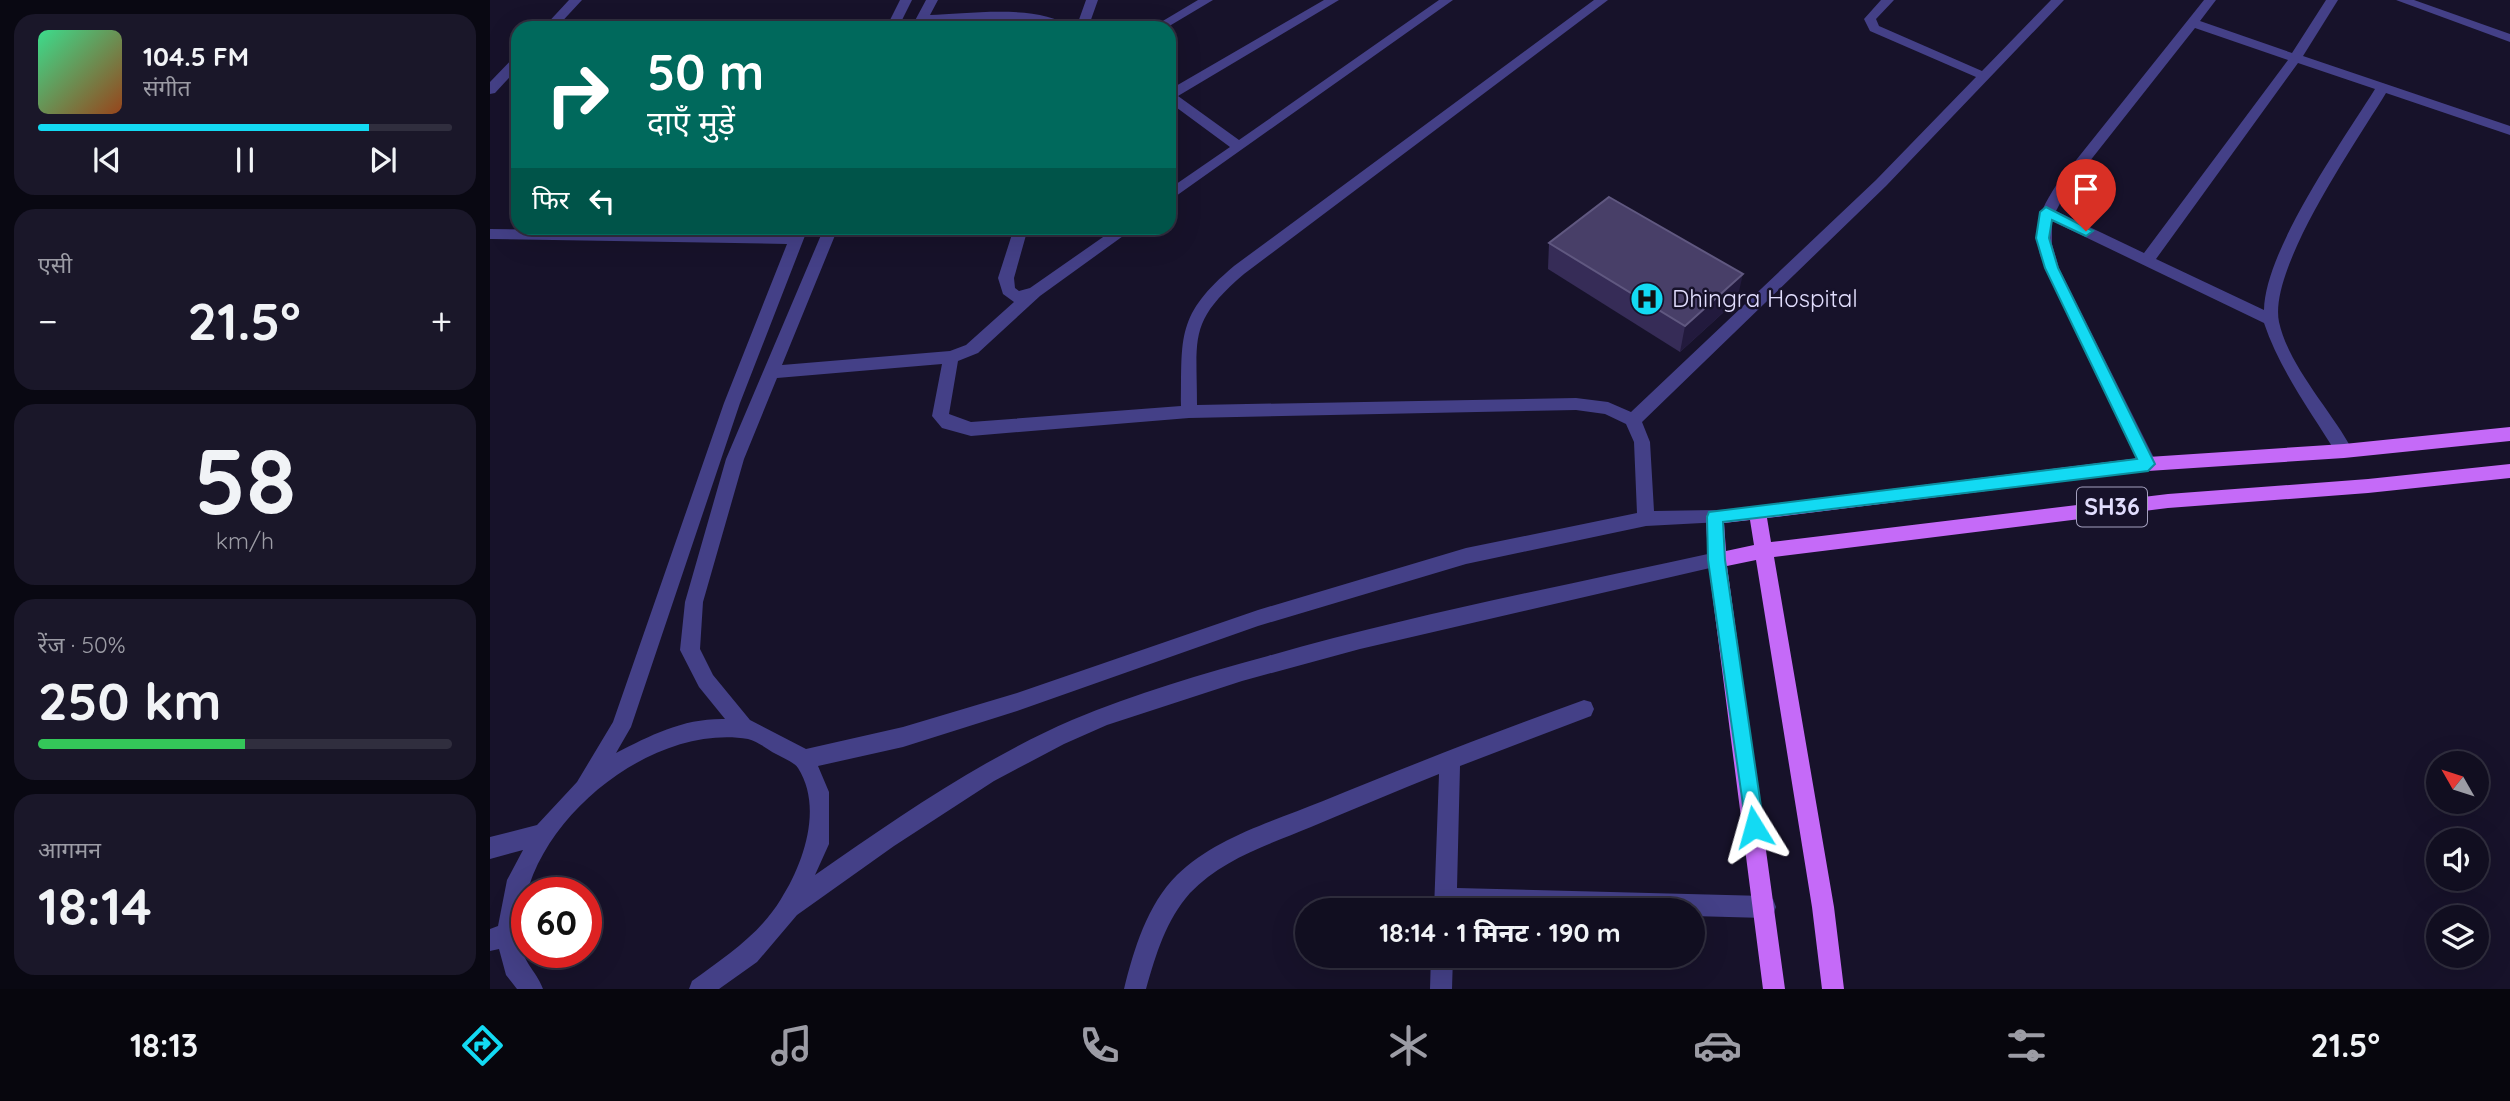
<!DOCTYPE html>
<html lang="hi">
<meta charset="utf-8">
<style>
:root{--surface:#110e20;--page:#1a1729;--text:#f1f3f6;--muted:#9c9ca5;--line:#302e3e;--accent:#13daf3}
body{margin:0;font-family:Quicksand,"Noto Sans Devanagari",sans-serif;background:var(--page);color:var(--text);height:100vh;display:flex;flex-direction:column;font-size:26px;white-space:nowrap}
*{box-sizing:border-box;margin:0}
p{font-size:23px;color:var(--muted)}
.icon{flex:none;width:38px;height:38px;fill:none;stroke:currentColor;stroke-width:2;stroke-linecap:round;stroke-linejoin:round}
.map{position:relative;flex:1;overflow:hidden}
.drawer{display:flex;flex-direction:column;gap:14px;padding:14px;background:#090812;width:490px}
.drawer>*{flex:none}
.hud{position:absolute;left:21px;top:21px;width:665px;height:214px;border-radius:21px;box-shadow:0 7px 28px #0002,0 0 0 2px var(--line);background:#00695c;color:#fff;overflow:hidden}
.needle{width:46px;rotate:309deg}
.fabs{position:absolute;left:1936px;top:751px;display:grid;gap:14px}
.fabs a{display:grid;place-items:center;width:63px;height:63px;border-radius:50%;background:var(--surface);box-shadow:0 7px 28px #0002,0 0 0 2px var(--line);font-size:35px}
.speed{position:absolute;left:21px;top:877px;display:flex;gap:14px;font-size:35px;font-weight:700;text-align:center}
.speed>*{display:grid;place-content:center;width:91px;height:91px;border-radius:50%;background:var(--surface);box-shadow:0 7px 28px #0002,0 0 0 2px var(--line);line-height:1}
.speed .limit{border:10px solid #d22;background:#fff;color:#111}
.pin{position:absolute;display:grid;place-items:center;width:60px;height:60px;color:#fff;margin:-72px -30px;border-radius:50% 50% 50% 0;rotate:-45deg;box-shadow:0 0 7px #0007}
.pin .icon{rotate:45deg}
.me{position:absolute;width:77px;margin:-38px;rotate:352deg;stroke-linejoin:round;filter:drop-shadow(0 0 5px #0008)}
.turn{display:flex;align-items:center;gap:24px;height:147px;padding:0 21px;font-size:32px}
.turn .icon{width:91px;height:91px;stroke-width:2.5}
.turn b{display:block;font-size:49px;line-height:60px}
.then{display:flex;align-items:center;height:66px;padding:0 21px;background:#0003;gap:14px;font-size:26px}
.big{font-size:52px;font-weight:700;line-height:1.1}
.drawer .widget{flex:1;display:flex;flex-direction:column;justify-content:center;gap:10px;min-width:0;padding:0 24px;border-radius:21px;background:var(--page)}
.drawer .dial{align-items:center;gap:0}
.dial b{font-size:91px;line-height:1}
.song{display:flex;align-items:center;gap:21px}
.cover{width:84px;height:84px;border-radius:10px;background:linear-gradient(135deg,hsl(150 70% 55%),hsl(20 70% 35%))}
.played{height:7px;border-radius:4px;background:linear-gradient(90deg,var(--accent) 80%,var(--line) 80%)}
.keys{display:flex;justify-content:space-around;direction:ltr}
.heat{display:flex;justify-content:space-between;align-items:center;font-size:38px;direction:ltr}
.charge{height:10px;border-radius:5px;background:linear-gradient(90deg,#34c759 50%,var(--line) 0)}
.trip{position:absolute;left:805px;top:898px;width:410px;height:70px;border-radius:35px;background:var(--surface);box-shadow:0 7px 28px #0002,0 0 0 2px var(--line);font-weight:700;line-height:70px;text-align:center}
.menu{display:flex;height:112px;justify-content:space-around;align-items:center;background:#07060d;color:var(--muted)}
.menu .icon{width:49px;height:49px}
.menu .active{color:var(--accent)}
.menu b{font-size:32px;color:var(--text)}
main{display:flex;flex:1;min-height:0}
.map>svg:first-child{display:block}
</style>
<main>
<section class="drawer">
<div class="widget">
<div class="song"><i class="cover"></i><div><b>104.5 FM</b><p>संगीत</p></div></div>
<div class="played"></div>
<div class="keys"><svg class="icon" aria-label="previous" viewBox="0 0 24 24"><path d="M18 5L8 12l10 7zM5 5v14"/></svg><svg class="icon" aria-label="pause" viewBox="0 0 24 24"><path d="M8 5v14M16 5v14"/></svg><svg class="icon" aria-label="next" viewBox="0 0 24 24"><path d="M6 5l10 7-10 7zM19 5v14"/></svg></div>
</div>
<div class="widget"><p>एसी</p>
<div class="heat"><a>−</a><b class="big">21.5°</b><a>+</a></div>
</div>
<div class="widget dial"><b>58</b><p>km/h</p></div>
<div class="widget"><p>रेंज · 50%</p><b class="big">250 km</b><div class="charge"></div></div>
<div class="widget"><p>आगमन</p><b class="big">18:14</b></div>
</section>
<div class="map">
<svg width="2020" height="989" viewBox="0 0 2020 989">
<rect width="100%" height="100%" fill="#17122a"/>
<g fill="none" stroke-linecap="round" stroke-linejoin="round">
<!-- minor -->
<path fill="#444087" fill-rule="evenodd" d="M 79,0 L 92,0 L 66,28 L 53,28 Z
M 410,0 L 422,0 L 408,28 L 396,28 Z
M 436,0 L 448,0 L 440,15 C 477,14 551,3 581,28 L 564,28 L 523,20 L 436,23 L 433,28 L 421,28 Z
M 596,0 L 608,0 L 598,28 L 586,28 Z
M 708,0 L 723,0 L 676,28 L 661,28 Z
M 834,0 L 849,0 L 688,96 L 749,140 L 949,0 L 963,0 L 679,201 L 679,189 L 740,147 L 679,102 L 679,90 Z
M 1104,0 L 1118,0 L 754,274 C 698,322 707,337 707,405 L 1086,398 L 1118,402 L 1141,412 L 1386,180 L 1486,77 L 1380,31 L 1374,19 L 1391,0 L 1404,0 L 1386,19 L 1389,26 L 1492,71 L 1561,0 L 1574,0 L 1396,186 L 1152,422 L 1160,442 L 1164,511 L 1225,510 L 1231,512 L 1234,517 L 1231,522 L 1156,526 L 976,564 L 768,626 L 527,711 L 413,747 L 328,766 L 339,792 L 339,844 L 325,875 C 407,818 490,760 582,720 C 646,693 712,674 778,656 C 926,614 1077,585 1227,552 L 1233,555 L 1236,560 L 1233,565 L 870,649 L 752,681 L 617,725 L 574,744 L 504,781 L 404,846 L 307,915 L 267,962 L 229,989 L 199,989 L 202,981 C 235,957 270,934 291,899 C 314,863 333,807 308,768 C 304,762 293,758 286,754 C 277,749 267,741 258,739 C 164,724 50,814 34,906 C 33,916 29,927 30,937 C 32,964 45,968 53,989 L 27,989 L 16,975 L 9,949 L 0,951 L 0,929 L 8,926 L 17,880 L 33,850 L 0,859 L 0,837 L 47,825 L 87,782 L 123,722 L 234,403 L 297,244 L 0,239 L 0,229 L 301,234 L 304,228 L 318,228 L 250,403 L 141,727 L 126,753 C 161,735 194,718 235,719 L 209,687 L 190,650 L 195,602 L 236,459 L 334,228 L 348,228 L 292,365 L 460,351 L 476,345 L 524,302 L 513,294 L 508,278 L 524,228 L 538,228 L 524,278 L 525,288 L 529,291 L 540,288 L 626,228 L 642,228 L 640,231 L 550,296 L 488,353 L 468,361 L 459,414 L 481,422 L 691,406 C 692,336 686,315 744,266 ZM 452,364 L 442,416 L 452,428 L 481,436 L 699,418 L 1086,410 L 1115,414 L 1136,424 L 1144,442 L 1147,513 L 976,548 L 768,610 L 527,693 L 413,727 L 316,749 L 260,720 L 223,675 L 210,649 L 213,602 L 254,459 L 287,378 Z
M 1714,0 L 1726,0 L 1710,21 L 1802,53 L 1836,0 L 1848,0 L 1813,56 L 2020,126 L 2020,135 L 1896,93 C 1867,141 1778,268 1789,322 C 1799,367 1841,410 1863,451 L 1860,456 L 1848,456 C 1822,413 1790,371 1774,323 L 1562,221 L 1562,244 L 1569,268 L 1667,464 L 1664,469 L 1652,469 L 1550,255 C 1543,224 1551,209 1567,184 ZM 1705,28 L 1798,60 L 1654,253 L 1566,211 L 1577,190 ZM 1808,63 L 1885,89 C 1852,142 1775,250 1774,310 L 1666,259 Z
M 1906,0 L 1924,0 L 2020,34 L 2020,42 Z
M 28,56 L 28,68 L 5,93 L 0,94 L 0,82 L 24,57 Z
M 1094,700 L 1101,702 L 1104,709 L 1101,716 L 970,766 L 967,888 L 1275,896 L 1283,899 L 1286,907 L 1283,915 L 1275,918 L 1202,916 L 1202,910 L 944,910 L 949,774 C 906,791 864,809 821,827 C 780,844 732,859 700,893 C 676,920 666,954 656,989 L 634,989 C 644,949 657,905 687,875 C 726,837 784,821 833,801 C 921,765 1005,732 1094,700 Z
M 941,956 L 963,956 L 962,989 L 940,989 Z"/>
<!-- major -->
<path fill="#c56af8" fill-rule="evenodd" d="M 2020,427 L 2020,441 L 1854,458 L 1658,471 L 1277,518 L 1281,542 L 1678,494 L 1878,479 L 2020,464 L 2020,478 L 1878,493 L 1678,508 L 1284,557 L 1344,907 L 1354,989 L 1332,989 L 1322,907 L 1266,560 L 1237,566 L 1295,989 L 1273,989 L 1218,560 L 1216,517 L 1219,512 L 1658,457 L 1854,444 ZM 1260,520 L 1264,545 L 1236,551 L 1234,523 Z"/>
</g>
<!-- wall -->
<path fill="#362c57" d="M 1059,243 L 1247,300 L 1190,352 L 1058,269 Z"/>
<!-- shaded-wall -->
<path fill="#221a3d" d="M 1253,274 L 1247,300 L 1190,352 L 1195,326 Z"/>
<!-- building -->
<path fill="#483f68" stroke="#605880" stroke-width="2" d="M 1119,197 L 1253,274 L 1195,326 L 1059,243 Z"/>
<!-- route -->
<path fill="#13daf3" stroke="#0c8e9e" stroke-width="2" d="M 1556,207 L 1603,231 L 1596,236 L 1562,220 L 1559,238 L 1568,268 L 1665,464 L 1658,471 L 1233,522 L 1235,560 L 1274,827 L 1271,833 L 1264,836 L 1257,833 L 1218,560 L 1217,517 L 1219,512 L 1647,459 L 1555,268 L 1546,238 L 1550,212 Z"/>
<!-- icons -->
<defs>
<symbol id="hospital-disc" viewBox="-11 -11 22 22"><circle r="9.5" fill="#13daf3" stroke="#17122a"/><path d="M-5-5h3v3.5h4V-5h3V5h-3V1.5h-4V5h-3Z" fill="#111"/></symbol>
</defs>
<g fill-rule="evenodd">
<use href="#hospital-disc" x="1138" y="280" width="38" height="38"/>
</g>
<g text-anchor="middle" stroke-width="5" stroke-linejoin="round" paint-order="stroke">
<!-- shield labels -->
<rect fill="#17122a" stroke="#a4a0be" stroke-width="2" x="1587" y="487.5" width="70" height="39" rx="5"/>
<g font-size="23" font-weight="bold" fill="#e1ddfd">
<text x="1622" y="515">SH36</text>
</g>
<!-- poi labels -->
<g font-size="24" fill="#e1ddfd" stroke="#17122a" text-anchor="start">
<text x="1182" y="307">Dhingra Hospital</text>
</g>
</g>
</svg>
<div class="fabs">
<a><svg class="needle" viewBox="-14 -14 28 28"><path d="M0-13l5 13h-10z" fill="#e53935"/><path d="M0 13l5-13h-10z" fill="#9c9ca5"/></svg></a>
<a><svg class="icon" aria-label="sound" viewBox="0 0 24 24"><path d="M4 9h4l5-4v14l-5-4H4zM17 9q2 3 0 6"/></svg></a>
<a><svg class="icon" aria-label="layers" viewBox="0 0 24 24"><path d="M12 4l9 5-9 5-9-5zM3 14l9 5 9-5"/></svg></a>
</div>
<div class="speed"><div class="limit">60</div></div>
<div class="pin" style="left:1596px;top:231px;background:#d93025"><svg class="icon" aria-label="arrive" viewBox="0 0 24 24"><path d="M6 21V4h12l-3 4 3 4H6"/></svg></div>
<svg class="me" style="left:1264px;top:827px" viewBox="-20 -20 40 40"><path d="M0-17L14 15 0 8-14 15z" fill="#13daf3" stroke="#fff" stroke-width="4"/></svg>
<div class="trip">18:14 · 1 मिनट · 190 m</div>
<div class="hud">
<div class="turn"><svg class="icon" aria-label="right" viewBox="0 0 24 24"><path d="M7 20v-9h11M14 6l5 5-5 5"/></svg><div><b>50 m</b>दाएँ मुड़ें</div></div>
<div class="then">फिर<svg class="icon" aria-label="left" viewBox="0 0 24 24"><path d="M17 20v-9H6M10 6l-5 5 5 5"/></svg></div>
</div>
</div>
</main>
<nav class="menu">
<b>18:13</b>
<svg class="icon active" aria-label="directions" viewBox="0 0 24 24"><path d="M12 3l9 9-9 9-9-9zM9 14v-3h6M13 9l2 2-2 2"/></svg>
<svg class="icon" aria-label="music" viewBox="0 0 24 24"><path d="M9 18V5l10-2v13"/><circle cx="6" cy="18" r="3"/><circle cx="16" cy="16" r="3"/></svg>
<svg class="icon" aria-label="phone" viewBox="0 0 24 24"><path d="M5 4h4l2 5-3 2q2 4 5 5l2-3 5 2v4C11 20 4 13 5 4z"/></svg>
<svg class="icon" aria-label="climate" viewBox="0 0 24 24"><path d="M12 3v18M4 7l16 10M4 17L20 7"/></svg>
<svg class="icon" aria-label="car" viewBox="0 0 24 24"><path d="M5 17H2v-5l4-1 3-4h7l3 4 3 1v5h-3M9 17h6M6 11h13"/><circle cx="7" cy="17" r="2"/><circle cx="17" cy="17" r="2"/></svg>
<svg class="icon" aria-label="filters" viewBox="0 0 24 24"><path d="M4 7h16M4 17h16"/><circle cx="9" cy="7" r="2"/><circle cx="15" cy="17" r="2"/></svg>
<b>21.5°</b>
</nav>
